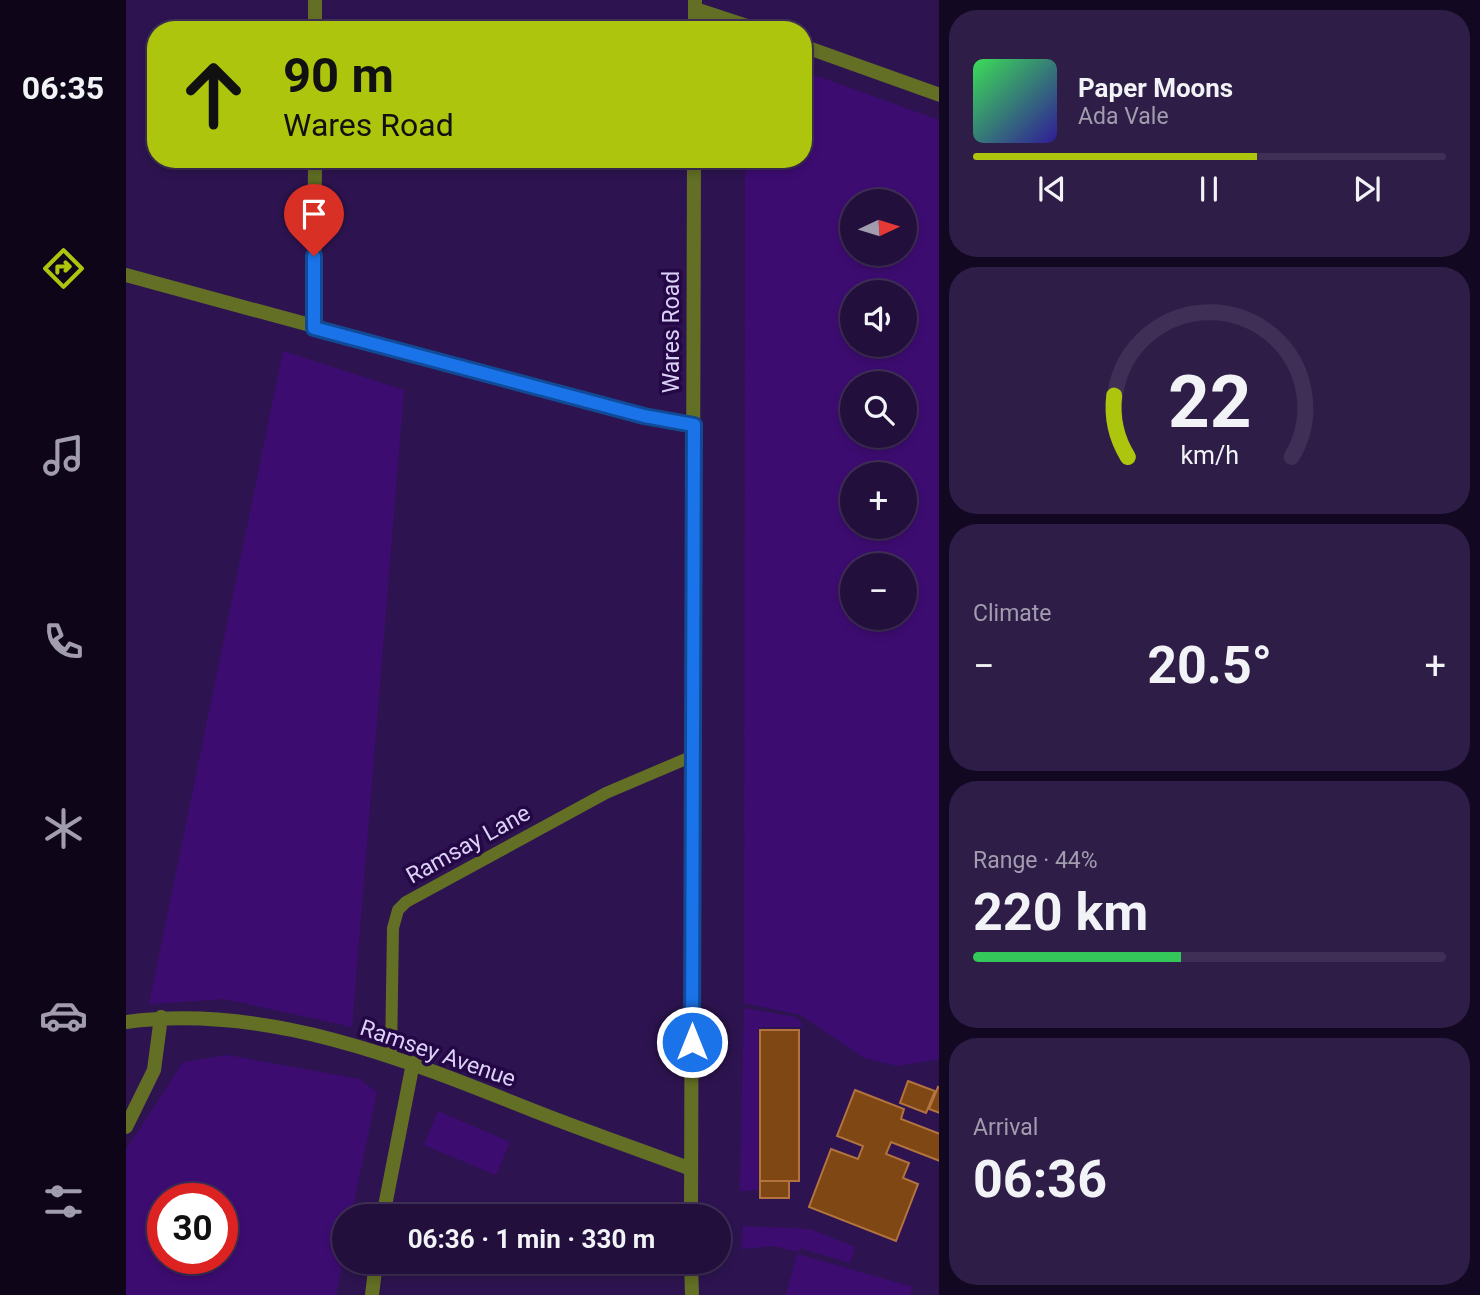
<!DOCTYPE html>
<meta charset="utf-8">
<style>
:root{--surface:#220f3c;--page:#2e1d47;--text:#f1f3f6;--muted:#a29caf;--line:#3f2f56;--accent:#adc60d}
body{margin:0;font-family:Roboto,sans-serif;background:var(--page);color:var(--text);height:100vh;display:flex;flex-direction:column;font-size:26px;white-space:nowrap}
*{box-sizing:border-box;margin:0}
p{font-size:23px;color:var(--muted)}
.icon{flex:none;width:38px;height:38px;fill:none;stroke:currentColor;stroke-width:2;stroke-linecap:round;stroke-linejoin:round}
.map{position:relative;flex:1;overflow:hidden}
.side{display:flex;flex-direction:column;gap:10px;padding:10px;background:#130821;width:541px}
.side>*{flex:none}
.top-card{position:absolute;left:21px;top:21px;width:665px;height:147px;border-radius:28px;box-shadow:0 4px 10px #0003,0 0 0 2px var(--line);background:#adc60d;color:#111;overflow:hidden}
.needle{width:46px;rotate:86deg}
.buttons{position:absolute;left:714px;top:189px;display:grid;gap:14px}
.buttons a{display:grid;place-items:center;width:77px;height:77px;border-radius:50%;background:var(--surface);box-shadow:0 4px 10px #0003,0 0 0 2px var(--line);font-size:35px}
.speed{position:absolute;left:21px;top:1183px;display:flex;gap:14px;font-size:35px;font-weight:700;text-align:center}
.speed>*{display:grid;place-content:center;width:91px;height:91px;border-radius:50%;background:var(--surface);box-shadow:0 4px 10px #0003,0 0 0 2px var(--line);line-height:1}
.speed .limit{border:10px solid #d22;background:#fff;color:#111}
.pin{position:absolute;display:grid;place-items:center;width:60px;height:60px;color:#fff;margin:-72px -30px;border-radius:50% 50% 50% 0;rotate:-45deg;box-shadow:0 0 7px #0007}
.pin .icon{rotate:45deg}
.me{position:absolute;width:77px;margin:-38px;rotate:0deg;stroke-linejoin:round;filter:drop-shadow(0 0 5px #0008)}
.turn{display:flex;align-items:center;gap:24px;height:147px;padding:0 21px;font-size:32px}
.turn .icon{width:91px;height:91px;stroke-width:2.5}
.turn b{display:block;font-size:49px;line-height:60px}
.big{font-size:52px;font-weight:700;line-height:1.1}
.side .tile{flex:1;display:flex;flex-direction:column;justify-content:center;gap:10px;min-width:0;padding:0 24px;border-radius:28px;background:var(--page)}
.side .dial{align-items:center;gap:0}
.dial svg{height:182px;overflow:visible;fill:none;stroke:var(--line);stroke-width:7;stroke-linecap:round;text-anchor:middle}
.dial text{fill:var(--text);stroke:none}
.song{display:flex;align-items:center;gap:21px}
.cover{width:84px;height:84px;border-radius:10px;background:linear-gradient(135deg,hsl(130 70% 55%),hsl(250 70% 35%))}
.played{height:7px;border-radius:4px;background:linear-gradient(90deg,var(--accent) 60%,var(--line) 60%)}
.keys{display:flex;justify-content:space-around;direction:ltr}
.heat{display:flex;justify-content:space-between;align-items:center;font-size:38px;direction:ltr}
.charge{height:10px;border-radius:5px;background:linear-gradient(90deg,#34c759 44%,var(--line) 0)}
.trip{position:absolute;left:206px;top:1204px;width:399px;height:70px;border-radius:35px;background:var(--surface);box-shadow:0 4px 10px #0003,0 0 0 2px var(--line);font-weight:700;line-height:70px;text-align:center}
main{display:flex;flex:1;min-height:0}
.dock{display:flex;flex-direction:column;width:126px;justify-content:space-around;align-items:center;background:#0e0618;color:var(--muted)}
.dock .icon{width:49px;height:49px}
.dock .current{color:var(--accent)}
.dock b{font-size:32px;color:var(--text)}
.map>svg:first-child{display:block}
</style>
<main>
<nav class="dock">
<b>06:35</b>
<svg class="icon current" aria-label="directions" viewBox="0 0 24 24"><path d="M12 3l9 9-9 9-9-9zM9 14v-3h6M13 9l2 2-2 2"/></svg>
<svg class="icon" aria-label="music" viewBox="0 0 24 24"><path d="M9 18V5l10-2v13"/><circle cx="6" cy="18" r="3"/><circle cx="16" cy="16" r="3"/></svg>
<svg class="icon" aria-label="phone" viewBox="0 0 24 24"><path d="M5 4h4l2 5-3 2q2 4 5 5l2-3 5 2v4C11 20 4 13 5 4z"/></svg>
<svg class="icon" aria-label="climate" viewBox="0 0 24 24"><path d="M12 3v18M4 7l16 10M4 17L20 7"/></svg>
<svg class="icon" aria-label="car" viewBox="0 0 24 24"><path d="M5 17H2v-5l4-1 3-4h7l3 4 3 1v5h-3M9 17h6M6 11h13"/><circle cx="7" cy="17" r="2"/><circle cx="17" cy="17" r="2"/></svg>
<svg class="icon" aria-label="filters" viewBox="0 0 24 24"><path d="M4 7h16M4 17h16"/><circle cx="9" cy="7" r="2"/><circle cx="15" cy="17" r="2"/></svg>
</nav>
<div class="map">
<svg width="814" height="1295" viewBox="0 0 814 1295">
<rect width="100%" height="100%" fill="#2d1450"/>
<!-- green -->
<path fill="#3d0c71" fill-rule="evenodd" d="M 677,71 L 813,120 L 814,1059 L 771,1066 L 738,1058 L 675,1015 L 618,1003 L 619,159 L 677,159 ZM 726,201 L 779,201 L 779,254 L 726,254 ZM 726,292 L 779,292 L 779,345 L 726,345 ZM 726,383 L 779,383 L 779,436 L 726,436 ZM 726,474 L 779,474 L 779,527 L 726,527 ZM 779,565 L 779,618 L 726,618 L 726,565 Z
M 157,351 L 278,390 L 226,1027 L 99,999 L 23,1004 Z
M 618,1008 L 669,1017 L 675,1022 L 676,1027 L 634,1027 L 632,1030 L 632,1190 L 614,1191 Z
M 102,1055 L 233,1079 L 251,1092 L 225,1216 L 219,1216 L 219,1250 L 210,1295 L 0,1295 L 0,1150 L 57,1062 ZM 37,1199 L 96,1199 L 96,1258 L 37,1258 Z
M 312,1111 L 384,1142 L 370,1175 L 298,1145 Z
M 617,1226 L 684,1229 L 729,1247 L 724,1263 L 674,1248 L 673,1252 L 648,1246 L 616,1249 Z
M 671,1254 L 787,1287 L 784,1295 L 660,1295 Z"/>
<!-- building -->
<path fill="#7e4714" stroke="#b2733f" stroke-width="2" d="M 634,1030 L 673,1030 L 673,1181 L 634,1181 Z
M 782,1081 L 809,1091 L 800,1113 L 774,1103 Z
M 812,1087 L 814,1088 L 814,1113 L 803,1109 Z
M 729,1090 L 778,1109 L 775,1119 L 814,1134 L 814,1161 L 765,1142 L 760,1154 L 783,1163 L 777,1178 L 792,1184 L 770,1241 L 683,1207 L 705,1149 L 732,1159 L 737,1146 L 711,1136 Z
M 634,1181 L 663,1181 L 663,1198 L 634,1198 Z"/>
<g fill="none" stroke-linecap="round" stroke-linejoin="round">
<!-- lane -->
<path stroke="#626f24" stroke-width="12" d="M 265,1056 L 267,928 L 272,910 L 280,902 L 480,793 L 567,756"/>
<!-- street -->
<path stroke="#626f24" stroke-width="14" d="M 569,9 L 633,30
M 189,30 L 189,0
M 569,30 L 569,1
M 677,46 L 814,95
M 0,275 L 518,416 L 567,425
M 188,328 L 189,159
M 0,1022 C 142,1003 281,1060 411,1112 C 462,1132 514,1150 565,1169
M 0,1127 L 28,1070 L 35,1017
M 257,1216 L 287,1063
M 565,1216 L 568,159
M 565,1262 L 566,1295
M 246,1295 L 250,1262"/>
</g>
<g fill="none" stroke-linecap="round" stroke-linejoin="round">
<defs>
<path id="route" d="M 188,256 L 188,328 L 518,416 L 568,425 L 566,1042"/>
</defs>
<!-- route casing -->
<use href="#route" stroke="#114b97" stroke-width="18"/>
<!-- route -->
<use href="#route" stroke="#1a73e8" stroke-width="12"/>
</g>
<g text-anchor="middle" stroke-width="7" stroke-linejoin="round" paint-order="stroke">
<!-- street labels -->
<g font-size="23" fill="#dbd1f6" stroke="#240745">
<text transform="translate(545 332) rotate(-90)" y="8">Wares Road</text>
<text transform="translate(342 844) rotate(-29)" y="8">Ramsay Lane</text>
<text transform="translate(312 1053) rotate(19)" y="8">Ramsey Avenue</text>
</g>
</g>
</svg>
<div class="buttons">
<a><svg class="needle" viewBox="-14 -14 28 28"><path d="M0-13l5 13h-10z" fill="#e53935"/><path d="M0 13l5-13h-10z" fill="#a29caf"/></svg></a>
<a><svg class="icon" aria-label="sound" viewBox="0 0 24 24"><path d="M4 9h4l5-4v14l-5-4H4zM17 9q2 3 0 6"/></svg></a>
<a><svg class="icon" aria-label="search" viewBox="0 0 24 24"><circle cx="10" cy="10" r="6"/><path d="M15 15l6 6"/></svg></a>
<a>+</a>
<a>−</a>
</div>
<div class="speed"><div class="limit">30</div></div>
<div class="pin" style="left:188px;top:256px;background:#d93025"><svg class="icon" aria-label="arrive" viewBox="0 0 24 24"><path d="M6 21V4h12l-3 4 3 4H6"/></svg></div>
<svg class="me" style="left:566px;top:1042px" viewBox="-20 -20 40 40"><circle r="17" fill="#1a73e8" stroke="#fff" stroke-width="3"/><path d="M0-11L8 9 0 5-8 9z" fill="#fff"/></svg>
<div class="trip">06:36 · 1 min · 330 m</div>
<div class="top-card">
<div class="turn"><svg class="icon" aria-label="ahead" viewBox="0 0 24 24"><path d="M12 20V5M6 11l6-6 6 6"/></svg><div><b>90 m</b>Wares Road</div></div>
</div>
</div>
<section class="side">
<div class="tile">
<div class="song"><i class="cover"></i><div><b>Paper Moons</b><p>Ada Vale</p></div></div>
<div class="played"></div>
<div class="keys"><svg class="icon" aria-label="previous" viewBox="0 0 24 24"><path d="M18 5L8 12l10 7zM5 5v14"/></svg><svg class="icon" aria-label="pause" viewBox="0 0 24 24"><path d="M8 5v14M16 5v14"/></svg><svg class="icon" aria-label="next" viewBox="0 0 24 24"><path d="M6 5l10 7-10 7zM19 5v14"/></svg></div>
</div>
<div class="tile dial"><svg viewBox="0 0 100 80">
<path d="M14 69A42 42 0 1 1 86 69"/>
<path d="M14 69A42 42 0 0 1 8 42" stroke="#adc60d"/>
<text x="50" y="56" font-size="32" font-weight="700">22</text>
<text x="50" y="72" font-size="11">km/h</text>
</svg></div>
<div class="tile"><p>Climate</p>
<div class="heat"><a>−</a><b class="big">20.5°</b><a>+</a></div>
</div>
<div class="tile"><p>Range · 44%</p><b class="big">220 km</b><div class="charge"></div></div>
<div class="tile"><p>Arrival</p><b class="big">06:36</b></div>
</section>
</main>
